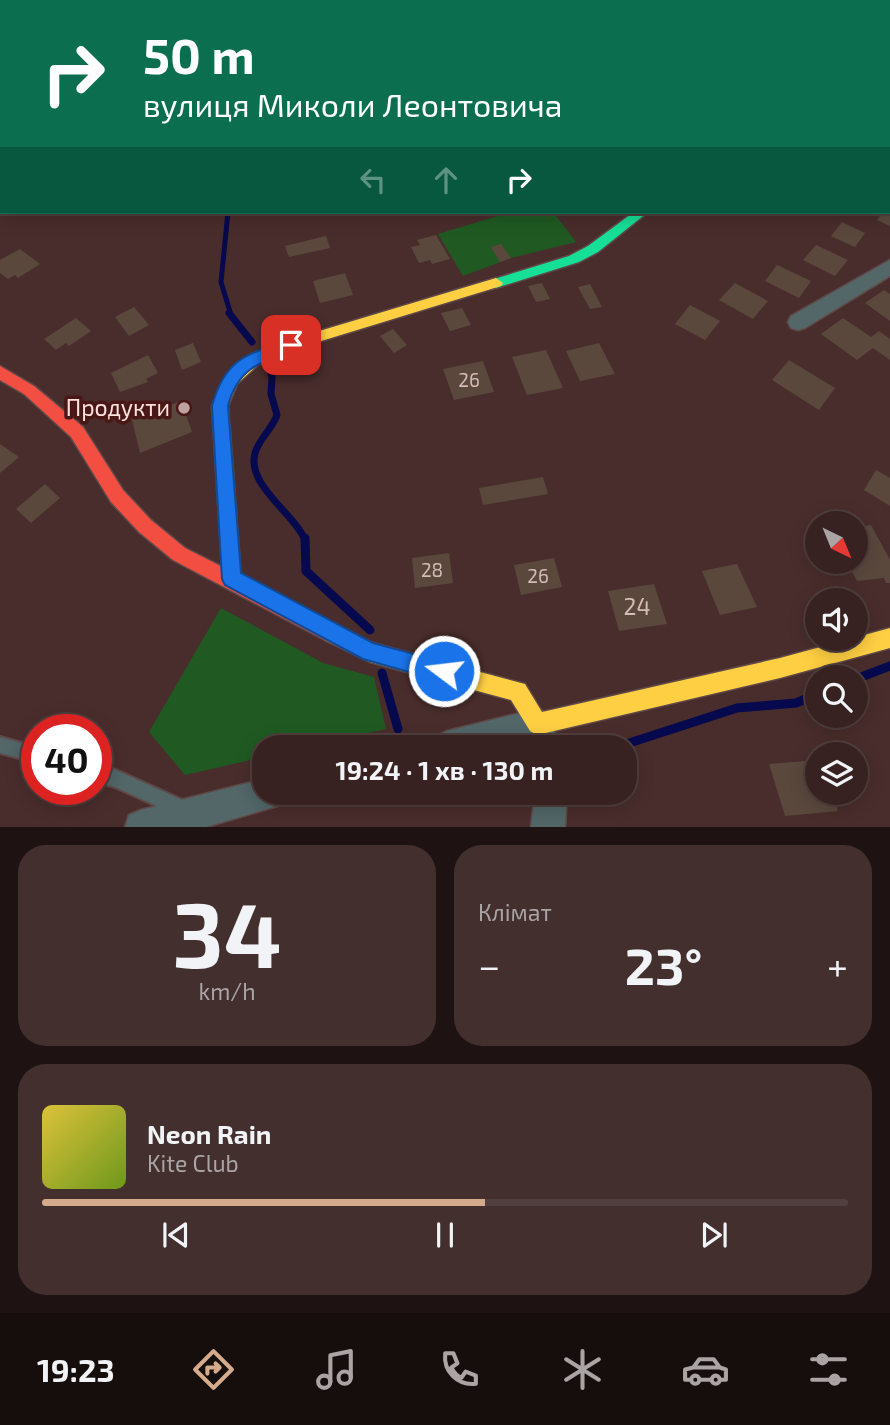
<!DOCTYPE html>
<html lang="uk">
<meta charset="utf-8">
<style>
:root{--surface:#372221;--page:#422f2e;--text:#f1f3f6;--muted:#aaa4a5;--line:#513f3f;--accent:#d6ab8b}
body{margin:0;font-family:"Exo 2",sans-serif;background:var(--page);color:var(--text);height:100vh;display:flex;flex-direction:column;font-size:26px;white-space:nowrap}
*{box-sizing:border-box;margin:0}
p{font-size:23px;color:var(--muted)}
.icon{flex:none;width:38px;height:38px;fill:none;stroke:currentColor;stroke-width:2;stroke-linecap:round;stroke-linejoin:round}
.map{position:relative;height:827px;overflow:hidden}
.drawer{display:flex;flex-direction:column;gap:18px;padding:18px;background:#1e1312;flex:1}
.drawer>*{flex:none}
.hud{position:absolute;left:0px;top:0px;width:891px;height:214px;box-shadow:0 4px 18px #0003,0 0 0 2px var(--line);background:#0b6e4f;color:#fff;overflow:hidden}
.needle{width:46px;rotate:137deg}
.fabs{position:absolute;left:805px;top:511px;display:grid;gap:14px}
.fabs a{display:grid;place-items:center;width:63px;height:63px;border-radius:50%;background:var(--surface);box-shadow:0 4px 18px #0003,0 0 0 2px var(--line);font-size:35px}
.speed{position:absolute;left:21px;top:714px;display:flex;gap:14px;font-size:35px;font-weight:700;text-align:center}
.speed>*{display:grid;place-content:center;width:91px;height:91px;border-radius:50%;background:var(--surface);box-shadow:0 4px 18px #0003,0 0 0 2px var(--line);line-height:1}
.speed .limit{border:10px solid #d22;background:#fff;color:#111}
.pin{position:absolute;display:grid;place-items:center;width:60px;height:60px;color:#fff;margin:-30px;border-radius:14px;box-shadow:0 4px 10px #0006}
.me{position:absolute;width:77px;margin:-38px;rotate:285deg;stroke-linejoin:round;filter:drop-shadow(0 0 5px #0008)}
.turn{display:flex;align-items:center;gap:24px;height:147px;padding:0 28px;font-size:32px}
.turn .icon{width:91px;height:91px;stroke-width:2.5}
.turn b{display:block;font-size:49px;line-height:60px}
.lanes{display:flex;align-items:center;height:66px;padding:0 28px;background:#0003;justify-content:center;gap:35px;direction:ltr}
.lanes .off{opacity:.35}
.big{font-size:52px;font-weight:700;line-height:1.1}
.drawer .widget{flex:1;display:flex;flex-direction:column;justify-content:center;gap:10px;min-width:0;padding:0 24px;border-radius:28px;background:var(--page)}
.drawer .dial{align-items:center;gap:0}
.dial b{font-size:91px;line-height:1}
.song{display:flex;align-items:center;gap:21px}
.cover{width:84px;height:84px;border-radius:10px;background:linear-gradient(135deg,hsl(50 70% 55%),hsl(80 70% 35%))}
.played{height:7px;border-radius:4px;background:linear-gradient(90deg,var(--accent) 55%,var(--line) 55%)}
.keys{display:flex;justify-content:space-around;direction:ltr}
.heat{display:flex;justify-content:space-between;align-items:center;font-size:38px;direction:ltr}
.drawer .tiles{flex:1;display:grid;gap:18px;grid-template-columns:1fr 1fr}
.widget:last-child{grid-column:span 2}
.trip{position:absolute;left:252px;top:735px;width:385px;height:70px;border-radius:28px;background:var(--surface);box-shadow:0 4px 18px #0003,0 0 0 2px var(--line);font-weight:700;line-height:70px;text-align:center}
.menu{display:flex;height:112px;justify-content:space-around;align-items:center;background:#160e0d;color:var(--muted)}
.menu .icon{width:49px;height:49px}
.menu .on{color:var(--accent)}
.menu b{font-size:32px;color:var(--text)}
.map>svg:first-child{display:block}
</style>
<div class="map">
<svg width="890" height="827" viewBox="0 0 890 827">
<rect width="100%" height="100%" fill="#492d2c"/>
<!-- green -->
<path fill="#205a22" d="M 511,212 L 553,212 L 576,242 L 511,258 L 463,276 L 438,234 Z
M 221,608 L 323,663 L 374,677 L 386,729 L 305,747 L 264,747 L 264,757 L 185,775 L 149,732 Z"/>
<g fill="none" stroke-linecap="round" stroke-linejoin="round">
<!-- stream-far3 -->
<path stroke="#07094f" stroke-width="4.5" d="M 58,0 L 60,2"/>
<!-- stream-far2 -->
<path stroke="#07094f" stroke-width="5" d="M 228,212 L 221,282 L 231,315"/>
<!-- stream-far1 -->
<path stroke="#07094f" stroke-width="7" d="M 229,313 L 252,342
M 268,363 L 272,377 L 271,394 L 277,415 C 272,429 259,439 255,453 C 246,485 295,514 305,540"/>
<!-- stream -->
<path stroke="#07094f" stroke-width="9" d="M 305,538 L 306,571 L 370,630
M 382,673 L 398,729
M 856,679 L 890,666
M 617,747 L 737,708 L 796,703 L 817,694"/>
</g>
<!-- building -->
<path fill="#5a483d" d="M 871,212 L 890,212 L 890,226 L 877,220 L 880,216 Z
M 842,222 L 865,233 L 855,247 L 831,236 Z
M 436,235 L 450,259 L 432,264 L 430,260 L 419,263 L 411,247 L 420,245 L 417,240 Z
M 326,236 L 330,248 L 289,257 L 285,246 Z
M 501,244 L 511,258 L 500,262 L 491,247 Z
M 816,245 L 848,260 L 835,276 L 803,260 Z
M 20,249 L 40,264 L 18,278 L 15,275 L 8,279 L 0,273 L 0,260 Z
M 777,265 L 811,281 L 799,298 L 765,281 Z
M 345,273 L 353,295 L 320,303 L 313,281 Z
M 542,283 L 550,299 L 536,302 L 528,286 Z
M 735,283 L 768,301 L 753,319 L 719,300 Z
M 590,284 L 602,307 L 590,309 L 578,287 Z
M 884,290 L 890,294 L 890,321 L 865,303 Z
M 690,305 L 720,321 L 705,340 L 675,324 Z
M 134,307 L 149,325 L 129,336 L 115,317 Z
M 462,308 L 471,325 L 450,331 L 441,313 Z
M 76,318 L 91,331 L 69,346 L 66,343 L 56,350 L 44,339 Z
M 843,318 L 871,337 L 879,331 L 890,339 L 890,360 L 873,348 L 857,360 L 821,334 Z
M 393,329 L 407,345 L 394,353 L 380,336 Z
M 193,343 L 201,362 L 182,370 L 175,350 Z
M 599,343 L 615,374 L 580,381 L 566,351 Z
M 546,350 L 563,388 L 527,395 L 512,357 Z
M 148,355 L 158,373 L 146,379 L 148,382 L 120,392 L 111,373 Z
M 789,360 L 835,388 L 819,410 L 772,380 Z
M 483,361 L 494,392 L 454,400 L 443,369 Z
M 181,401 L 192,432 L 140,453 L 131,416 L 159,405 L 160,409 Z
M 0,444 L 19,457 L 0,473 Z
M 876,470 L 890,478 L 890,506 L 864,490 Z
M 543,477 L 548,494 L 483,505 L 479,488 Z
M 45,484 L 60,498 L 31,523 L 16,509 Z
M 871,525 L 890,560 L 890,583 L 886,583 L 884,578 L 857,581 L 847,562 L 856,562 L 856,527 Z
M 449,553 L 453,583 L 415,588 L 412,558 Z
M 554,558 L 562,587 L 521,595 L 514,565 Z
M 737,564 L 757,607 L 720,615 L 702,571 Z
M 654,584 L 667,624 L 619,631 L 608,591 Z
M 817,760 L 817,793 L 832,793 L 838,811 L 785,816 L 769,764 Z"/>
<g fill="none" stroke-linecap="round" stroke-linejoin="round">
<defs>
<path id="lane" d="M 0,167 L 2,167 L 2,173 L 0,173 Z
M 0,737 L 37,747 L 37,763 L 0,753 Z
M 96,765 L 116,770 L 189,803 L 192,809 L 189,815 L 183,818 L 115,787 L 96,782 Z"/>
<path id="street" d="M 890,124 L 890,134 L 889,135 L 889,125 Z
M 889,184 L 890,184 L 890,195 L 889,195 Z
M 890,260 L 890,276 L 805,328 L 798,330 L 791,328 L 788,322 L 791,316 Z
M 537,709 L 548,713 L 559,747 L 529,747 L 527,742 L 506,747 L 431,747 L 436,736 L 447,731 Z
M 264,779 L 264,793 L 289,793 L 284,804 L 206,827 L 125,827 L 129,815 L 141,810 Z
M 535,793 L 567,793 L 565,827 L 531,827 Z"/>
<path id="fast" d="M 634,212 L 648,212 L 598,252 L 579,262 L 496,288 L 489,283 L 491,280 L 569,256 L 588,246 Z"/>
<path id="slow" d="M 496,278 L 503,283 L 501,286 L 295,349 L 260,363 L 237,384 L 228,406 L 241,579 L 239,586 L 232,588 L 225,586 L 223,579 L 212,406 L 226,376 L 250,355 L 286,341 Z
M 332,623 L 372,643 L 525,684 L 542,712 L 780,658 L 890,628 L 890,648 L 780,678 L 537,735 L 530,731 L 511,700 L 370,662 L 325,640 L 322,633 L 325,626 Z"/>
<path id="jam" d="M 0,366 L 34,386 L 83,427 L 123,490 L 151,520 L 185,548 L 339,626 L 342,633 L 339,640 L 332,643 L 325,640 L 173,560 L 139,532 L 111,502 L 71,437 L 24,394 L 0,380 Z"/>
</defs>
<!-- lane casing -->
<use href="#lane" stroke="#5f4948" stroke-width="4"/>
<!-- street casing -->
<use href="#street" stroke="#5f4948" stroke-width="3"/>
<!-- fast casing -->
<use href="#fast" stroke="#5f4948" stroke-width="3"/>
<!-- slow casing -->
<use href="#slow" stroke="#5f4948" stroke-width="3"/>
<!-- jam casing -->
<use href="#jam" stroke="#5f4948" stroke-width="3"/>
<!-- path -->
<path stroke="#5e6667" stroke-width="2.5" stroke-dasharray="3.5 2" stroke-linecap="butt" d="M 429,2 L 436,0"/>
<!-- lane -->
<use href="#lane" fill="#536768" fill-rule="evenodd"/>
<!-- street -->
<use href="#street" fill="#536768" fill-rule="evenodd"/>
<!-- fast -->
<use href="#fast" fill="#16e098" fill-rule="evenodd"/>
<!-- slow -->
<use href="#slow" fill="#ffcf43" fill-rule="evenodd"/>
<!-- jam -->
<use href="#jam" fill="#f24e42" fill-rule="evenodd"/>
</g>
<!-- route -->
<path fill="#1a73e8" stroke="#114b97" stroke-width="2" d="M 291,340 L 298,345 L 296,350 C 261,362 238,367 228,406 L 241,573 L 373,643 L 451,664 L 454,671 L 451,679 L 444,682 L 363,659 L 225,585 L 222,579 L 212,406 C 225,358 247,354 291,340 Z"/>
<!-- markers -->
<circle fill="#bda2a0" stroke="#491716" stroke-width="2.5" cx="184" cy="408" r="7"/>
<g text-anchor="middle" stroke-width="7" stroke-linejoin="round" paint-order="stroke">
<!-- number labels -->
<g font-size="19" fill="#d4bbb6">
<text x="469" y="387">26</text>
<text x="432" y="577">28</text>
<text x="538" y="583">26</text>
</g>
<!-- poi labels -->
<g font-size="23" fill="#fce1de" stroke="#491716" text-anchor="end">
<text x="170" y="416">Продукти</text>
</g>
<!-- near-number labels -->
<g font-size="23" fill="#d4bbb6">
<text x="637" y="615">24</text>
</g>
</g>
</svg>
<div class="fabs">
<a><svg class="needle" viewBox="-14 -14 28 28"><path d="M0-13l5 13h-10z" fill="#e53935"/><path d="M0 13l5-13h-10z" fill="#aaa4a5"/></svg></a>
<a><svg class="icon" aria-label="sound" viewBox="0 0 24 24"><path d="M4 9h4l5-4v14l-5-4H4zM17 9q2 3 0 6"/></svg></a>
<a><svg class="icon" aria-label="search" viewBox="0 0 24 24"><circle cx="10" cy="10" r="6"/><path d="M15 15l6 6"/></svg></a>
<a><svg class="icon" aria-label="layers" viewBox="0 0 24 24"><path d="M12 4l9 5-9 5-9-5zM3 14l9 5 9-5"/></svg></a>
</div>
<div class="speed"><div class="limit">40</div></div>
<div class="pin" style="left:291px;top:345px;background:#d93025"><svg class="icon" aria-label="arrive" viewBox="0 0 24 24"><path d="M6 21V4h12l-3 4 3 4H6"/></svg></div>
<svg class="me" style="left:444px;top:671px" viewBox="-20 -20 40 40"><circle r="17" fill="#1a73e8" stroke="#fff" stroke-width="3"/><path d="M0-11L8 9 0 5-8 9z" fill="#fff"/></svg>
<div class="trip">19:24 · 1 хв · 130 m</div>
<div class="hud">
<div class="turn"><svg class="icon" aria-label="right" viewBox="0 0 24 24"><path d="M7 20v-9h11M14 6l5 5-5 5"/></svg><div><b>50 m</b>вулиця Миколи Леонтовича</div></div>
<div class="lanes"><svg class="icon off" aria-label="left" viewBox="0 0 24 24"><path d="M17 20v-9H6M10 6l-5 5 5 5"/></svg><svg class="icon off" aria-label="ahead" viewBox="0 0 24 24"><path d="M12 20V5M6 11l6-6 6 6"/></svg><svg class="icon" aria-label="right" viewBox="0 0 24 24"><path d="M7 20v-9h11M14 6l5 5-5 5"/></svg></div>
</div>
</div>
<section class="drawer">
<div class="tiles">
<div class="widget dial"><b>34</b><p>km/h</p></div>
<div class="widget"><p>Клімат</p>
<div class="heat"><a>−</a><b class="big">23°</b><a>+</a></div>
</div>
<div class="widget">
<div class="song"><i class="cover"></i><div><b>Neon Rain</b><p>Kite Club</p></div></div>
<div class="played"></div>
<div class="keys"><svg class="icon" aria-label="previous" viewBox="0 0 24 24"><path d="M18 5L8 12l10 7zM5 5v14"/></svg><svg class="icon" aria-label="pause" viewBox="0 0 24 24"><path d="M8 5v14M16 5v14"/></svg><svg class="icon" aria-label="next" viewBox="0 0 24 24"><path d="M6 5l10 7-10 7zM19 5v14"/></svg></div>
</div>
</div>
</section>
<nav class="menu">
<b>19:23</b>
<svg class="icon on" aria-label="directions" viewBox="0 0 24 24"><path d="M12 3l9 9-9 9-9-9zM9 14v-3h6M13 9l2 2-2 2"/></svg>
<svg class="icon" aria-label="music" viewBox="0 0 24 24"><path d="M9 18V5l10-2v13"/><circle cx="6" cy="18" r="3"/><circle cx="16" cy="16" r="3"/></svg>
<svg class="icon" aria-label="phone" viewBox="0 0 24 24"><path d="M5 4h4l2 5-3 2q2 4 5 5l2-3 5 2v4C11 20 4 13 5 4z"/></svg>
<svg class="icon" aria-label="climate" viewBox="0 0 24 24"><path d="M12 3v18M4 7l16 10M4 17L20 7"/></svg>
<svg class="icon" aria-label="car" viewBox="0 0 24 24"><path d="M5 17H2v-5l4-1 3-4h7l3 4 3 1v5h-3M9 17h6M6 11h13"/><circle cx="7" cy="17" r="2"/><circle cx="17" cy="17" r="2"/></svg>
<svg class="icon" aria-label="filters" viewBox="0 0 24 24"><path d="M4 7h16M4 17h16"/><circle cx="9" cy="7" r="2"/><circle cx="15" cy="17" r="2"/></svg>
</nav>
